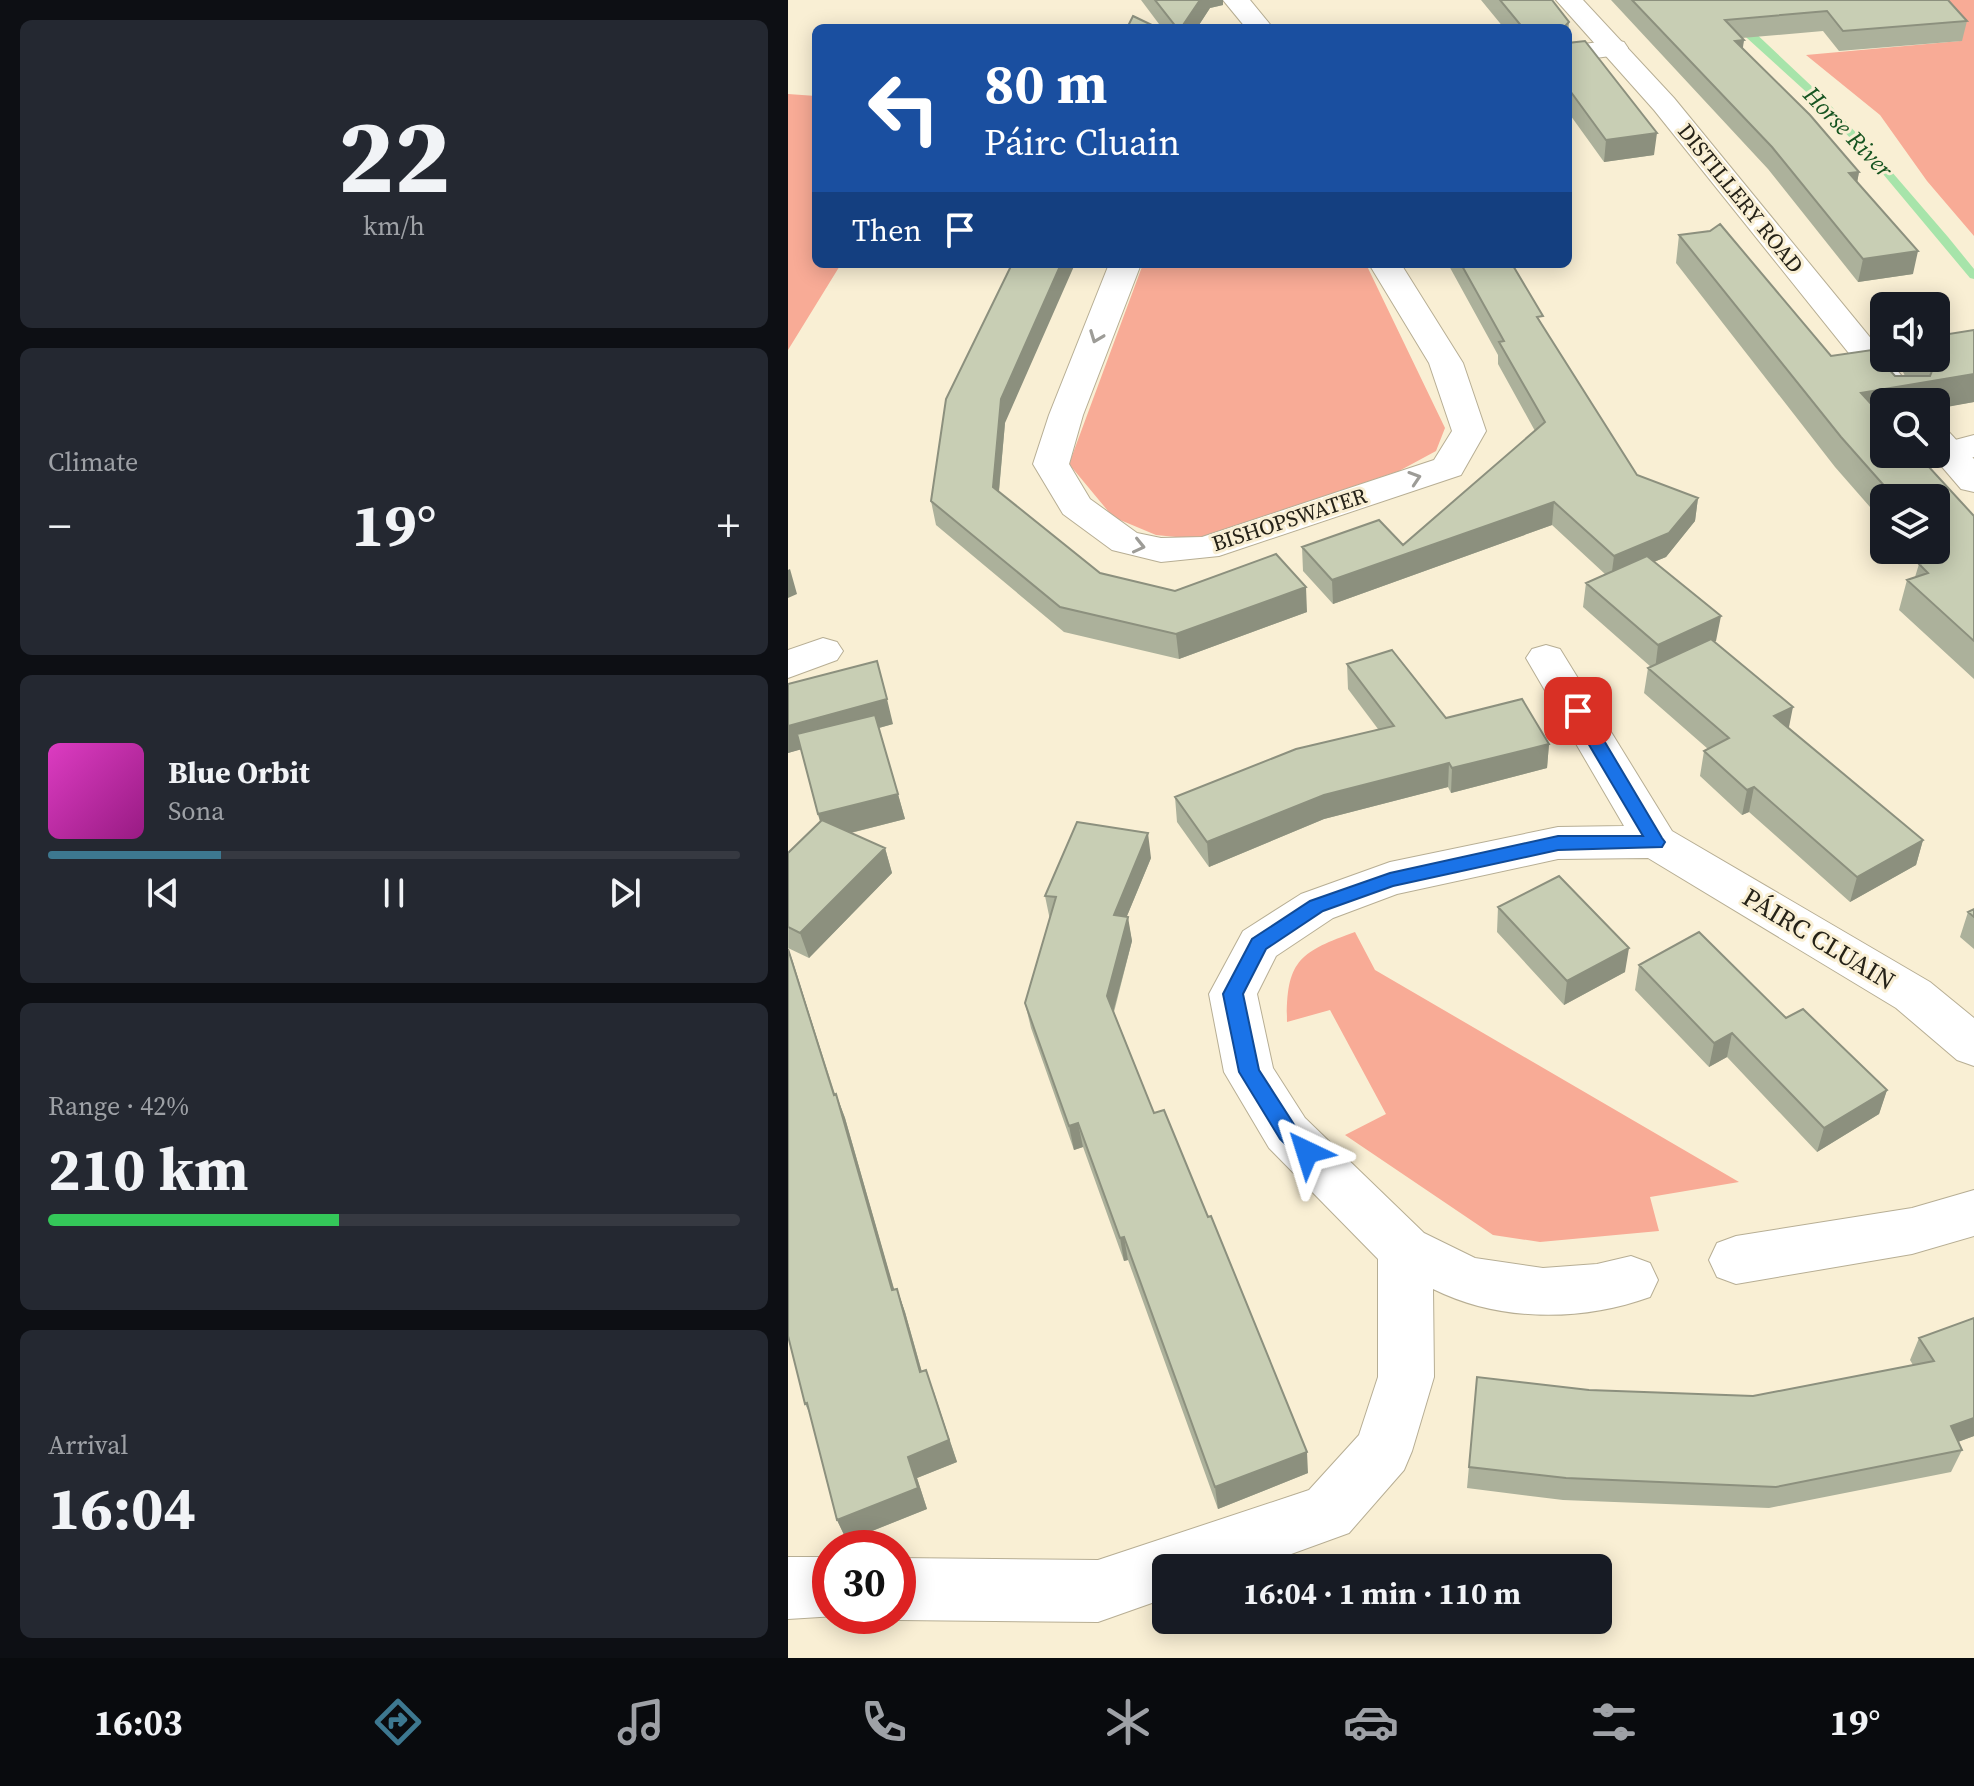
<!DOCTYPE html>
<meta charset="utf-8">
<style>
:root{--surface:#171b24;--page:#242831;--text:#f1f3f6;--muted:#9ea1a6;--line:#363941;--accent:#3d7890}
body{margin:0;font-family:"Source Serif 4",serif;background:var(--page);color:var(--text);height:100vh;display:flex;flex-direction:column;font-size:30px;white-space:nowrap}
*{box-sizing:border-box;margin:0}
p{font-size:26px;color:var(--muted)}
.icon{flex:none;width:44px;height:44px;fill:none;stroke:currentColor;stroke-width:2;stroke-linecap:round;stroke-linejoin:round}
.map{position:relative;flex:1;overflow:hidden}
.drawer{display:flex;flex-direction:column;gap:20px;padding:20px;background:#0d0f14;width:788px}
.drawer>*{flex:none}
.top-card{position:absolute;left:24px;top:24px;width:760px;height:244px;border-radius:12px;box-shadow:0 4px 20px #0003;background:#1a4fa0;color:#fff;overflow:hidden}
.controls{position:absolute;left:1082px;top:292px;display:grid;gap:16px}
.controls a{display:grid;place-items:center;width:80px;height:80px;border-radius:12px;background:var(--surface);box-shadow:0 4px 20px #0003;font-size:40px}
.speed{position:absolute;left:24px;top:1530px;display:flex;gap:16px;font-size:40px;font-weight:700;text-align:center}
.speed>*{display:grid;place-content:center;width:104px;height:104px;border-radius:50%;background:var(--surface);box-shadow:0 4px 20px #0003;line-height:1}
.speed .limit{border:12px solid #d22;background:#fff;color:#111}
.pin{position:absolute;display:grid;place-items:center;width:68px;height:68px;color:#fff;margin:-34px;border-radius:16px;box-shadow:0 4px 12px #0006}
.me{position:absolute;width:88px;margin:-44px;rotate:319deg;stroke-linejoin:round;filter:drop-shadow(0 0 6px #0008)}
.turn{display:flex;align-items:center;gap:28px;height:168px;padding:0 40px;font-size:36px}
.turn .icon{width:104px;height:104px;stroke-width:2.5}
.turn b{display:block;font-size:56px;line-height:68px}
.then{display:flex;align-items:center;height:76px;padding:0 40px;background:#0003;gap:16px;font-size:30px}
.big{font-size:60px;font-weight:700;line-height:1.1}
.drawer .tile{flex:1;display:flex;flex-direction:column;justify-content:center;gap:12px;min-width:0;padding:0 28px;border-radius:12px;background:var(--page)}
.drawer .dial{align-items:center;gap:0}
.dial b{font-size:104px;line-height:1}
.song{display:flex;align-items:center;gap:24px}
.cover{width:96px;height:96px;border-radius:12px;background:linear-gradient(135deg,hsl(310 70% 55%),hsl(310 70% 35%))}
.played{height:8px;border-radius:4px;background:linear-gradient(90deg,var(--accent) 25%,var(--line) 25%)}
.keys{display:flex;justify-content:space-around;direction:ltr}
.heat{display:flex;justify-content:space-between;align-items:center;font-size:44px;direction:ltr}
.charge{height:12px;border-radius:6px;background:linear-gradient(90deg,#34c759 42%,var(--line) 0)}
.trip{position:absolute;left:364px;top:1554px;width:460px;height:80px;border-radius:12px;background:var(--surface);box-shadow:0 4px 20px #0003;font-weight:700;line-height:80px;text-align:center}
.tab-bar{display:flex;height:128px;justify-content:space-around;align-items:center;background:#090b0e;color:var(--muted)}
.tab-bar .icon{width:56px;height:56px}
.tab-bar .on{color:var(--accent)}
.tab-bar b{font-size:36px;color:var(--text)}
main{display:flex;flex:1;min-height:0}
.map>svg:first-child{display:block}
</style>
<main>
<section class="drawer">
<div class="tile dial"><b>22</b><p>km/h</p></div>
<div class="tile"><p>Climate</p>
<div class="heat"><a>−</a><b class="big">19°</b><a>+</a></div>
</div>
<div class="tile">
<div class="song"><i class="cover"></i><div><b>Blue Orbit</b><p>Sona</p></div></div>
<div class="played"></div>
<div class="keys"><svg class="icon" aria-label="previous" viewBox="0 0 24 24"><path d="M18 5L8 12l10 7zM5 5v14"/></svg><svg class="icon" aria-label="pause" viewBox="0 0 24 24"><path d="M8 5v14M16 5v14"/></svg><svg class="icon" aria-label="next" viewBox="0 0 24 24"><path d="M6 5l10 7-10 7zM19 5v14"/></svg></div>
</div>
<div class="tile"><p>Range · 42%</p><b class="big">210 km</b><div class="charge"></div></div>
<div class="tile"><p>Arrival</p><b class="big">16:04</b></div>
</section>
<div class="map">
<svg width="1186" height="1658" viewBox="0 0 1186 1658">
<rect width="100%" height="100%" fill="#f9efd4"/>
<!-- green -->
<path fill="#f8ab96" d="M 1144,0 L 1186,0 L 1186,236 L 1139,181 L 1092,115 L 1018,55 L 1172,41 Z
M 0,94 L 28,96 L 28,264 L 53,264 L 0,350 Z
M 355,264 L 578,264 L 657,428 L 648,451 L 611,471 L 408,539 L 368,535 L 325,517 L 281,464 Z
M 567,932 L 587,970 L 951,1182 L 862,1197 L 871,1231 L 752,1242 L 705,1235 L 557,1135 L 598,1114 L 542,1010 L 499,1022 C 498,960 512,952 567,932 Z"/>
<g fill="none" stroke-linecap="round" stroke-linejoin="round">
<!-- stream -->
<path fill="#a7e4aa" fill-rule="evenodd" d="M 917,0 L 928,0 L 962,28 L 1032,94 L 1097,164 L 1160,237 L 1186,269 L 1186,279 L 1182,278 L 1090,168 L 1025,98 Z"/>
<defs>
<path id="minor" d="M 435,0 L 462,0 L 485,28 L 458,28 Z
M 827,40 L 836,42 L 840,48 L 836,54 L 780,62 L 780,46 Z
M 321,264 L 353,264 L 295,415 L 281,464 L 302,499 L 349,533 L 373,538 L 414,537 L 646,460 L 664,431 L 641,363 L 581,264 L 613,264 L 675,363 L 698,431 L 673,475 L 431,556 L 373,562 L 324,550 L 275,514 L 245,464 L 261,415 Z
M 1186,435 L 1186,457 L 1160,464 L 1147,461 L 1143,454 L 1148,454 L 1148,445 Z
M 35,638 L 49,642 L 55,651 L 49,660 L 0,678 L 0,650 Z
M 758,645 L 772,649 L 884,831 L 1142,982 L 1186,1018 L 1186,1066 L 1169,1060 L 1108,1008 L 860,858 L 770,859 L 609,894 L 545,918 L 488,956 L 469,994 L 485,1068 L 517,1118 L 636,1233 L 687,1258 L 755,1268 L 809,1264 L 843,1256 L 862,1263 L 870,1280 L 862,1297 C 793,1322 711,1322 645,1289 L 646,1377 L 624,1451 L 616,1470 L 561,1533 L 465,1568 L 378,1568 L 378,1598 L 310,1622 L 110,1620 L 101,1616 L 110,1616 L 110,1558 L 310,1560 L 521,1490 L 571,1435 L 590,1377 L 590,1259 L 481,1148 L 436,1072 L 421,994 L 455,931 L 513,894 L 602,862 L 770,827 L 836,826 L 738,658 L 744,649 Z
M 1186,1190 L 1186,1236 L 1124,1254 L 948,1284 L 929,1277 L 921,1260 L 929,1243 L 948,1236 L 1124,1208 Z
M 0,1557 L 42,1557 L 42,1616 L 48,1616 L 0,1619 Z"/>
<path id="secondary" d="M 768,0 L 795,0 L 886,98 L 1135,402 L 1100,402 L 866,110 Z
M 1148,427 L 1160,431 L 1186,459 L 1186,492 L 1173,489 L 1143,454 L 1148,454 Z"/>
</defs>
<!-- minor casing -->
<use href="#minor" stroke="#b7ae94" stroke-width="2"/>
<!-- secondary casing -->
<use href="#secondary" stroke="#b7ae94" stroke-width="2"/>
<!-- minor -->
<use href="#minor" fill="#fff" fill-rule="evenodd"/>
<!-- secondary -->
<use href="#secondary" fill="#fff" fill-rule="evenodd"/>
</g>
<!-- wall -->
<path fill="#acb19b" d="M 353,0 L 435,0 L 435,5 L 422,8 L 409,28 L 374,28 Z
M 693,0 L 764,0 L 781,22 L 780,42 L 780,28 L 716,28 Z
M 823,0 L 1160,0 L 1179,21 L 1174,41 L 1051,51 L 1035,31 L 954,38 L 956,40 L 954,48 L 1071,172 L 1069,182 L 1125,274 L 1070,282 L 980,169 Z
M 780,43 L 866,155 L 816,162 L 780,112 Z
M 891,235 L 1043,356 L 1107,376 L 1117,376 L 1115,372 L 1118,358 L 1148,358 L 1186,402 L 1095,417 L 1186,516 L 1186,679 L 1111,610 L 1119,580 L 1127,577 L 1131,564 L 1119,550 L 1148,550 L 1148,498 L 1096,498 L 1096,523 L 1047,467 L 888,263 Z
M 660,264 L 724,264 L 754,325 L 849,475 L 910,498 L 907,521 L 878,557 L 866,562 L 928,641 L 926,642 L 1000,728 L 1135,840 L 1128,865 L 1062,902 L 961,812 L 954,815 L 912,776 L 916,751 L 920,749 L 856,693 L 860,668 L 863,667 L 795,607 L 798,583 L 817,574 L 764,525 L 545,604 L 515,571 L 514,547 L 615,545 L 747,431 L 710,364 L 710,355 Z
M 217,423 L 211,492 L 312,573 L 387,591 L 519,612 L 391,659 L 276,632 L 148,525 L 143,501 Z
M 559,664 L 658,718 L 761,744 L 759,768 L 663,793 L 660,787 L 536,819 L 421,867 L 389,822 L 387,797 L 590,729 L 560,689 Z
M 0,684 L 105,724 L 91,728 L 117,819 L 63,833 L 97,848 L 104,873 L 21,958 L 0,948 L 47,1094 L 48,1094 L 57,1118 L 106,1290 L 109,1289 L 117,1312 L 134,1372 L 146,1392 L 169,1462 L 129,1478 L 139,1509 L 59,1541 L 49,1520 L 23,1416 L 17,1404 L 0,1336 L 0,853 L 32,822 L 13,749 L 0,753 Z
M 363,858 L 339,916 L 344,941 L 326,1012 L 366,1113 L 520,1473 L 430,1509 L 340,1260 L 336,1261 L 295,1147 L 286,1150 L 243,1028 L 237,1003 L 262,920 L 257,896 Z
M 710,907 L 837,972 L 776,1005 L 709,932 Z
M 1186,909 L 1186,949 L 1172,937 L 1180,912 Z
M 851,965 L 998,1018 L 1099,1090 L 1091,1114 L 1029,1152 L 939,1057 L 921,1067 L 847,990 Z
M 1186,1318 L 1186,1436 L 1170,1442 L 1174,1450 L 1163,1472 L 981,1508 L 775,1500 L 679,1488 L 689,1377 L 801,1390 L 965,1396 L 1125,1365 L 1122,1360 L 1131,1338 Z"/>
<!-- shaded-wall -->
<path fill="#8c907e" d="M 412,0 L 435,0 L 435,5 L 422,8 L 409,28 L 393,28 Z
M 956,40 L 953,61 L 947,41 Z
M 869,133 L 866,155 L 816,162 L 818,140 Z
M 1071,172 L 1067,194 L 1061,173 Z
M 1130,251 L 1125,274 L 1070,282 L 1075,259 Z
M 273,264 L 287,264 L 217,423 L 209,511 L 205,487 L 213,399 Z
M 1186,374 L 1186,402 L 1148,409 L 1148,402 L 1096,402 L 1096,417 L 1067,422 L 1073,393 Z
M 910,498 L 907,521 L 878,557 L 823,579 L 826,556 Z
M 766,502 L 764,525 L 545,604 L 544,580 Z
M 2,569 L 9,594 L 0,598 L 0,570 Z
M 518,587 L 519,612 L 391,659 L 388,634 Z
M 933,616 L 928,641 L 867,670 L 870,645 Z
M 99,699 L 105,724 L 0,753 L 0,726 Z
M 1005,707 L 1000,732 L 986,716 Z
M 761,744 L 759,768 L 663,793 L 664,768 Z
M 661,763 L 660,787 L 536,819 L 421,867 L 419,842 L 536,795 Z
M 966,787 L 961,812 L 954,815 L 959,790 Z
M 110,794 L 117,819 L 38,839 L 30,814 Z
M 360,833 L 363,858 L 329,940 L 326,915 Z
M 1135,840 L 1128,865 L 1062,902 L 1069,877 Z
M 97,848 L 104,873 L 21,958 L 12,933 Z
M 340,917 L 344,941 L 323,1020 L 319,996 Z
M 0,948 L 5,962 L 54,1119 L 46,1095 Z
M 841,948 L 837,972 L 776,1005 L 779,981 Z
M 944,1033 L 939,1057 L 921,1067 L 926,1043 Z
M 1099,1090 L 1091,1114 L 1029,1152 L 1036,1128 Z
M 48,1094 L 57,1118 L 113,1313 L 104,1290 Z
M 290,1123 L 295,1147 L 286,1150 L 281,1126 Z
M 336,1237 L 340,1260 L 336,1261 L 332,1238 Z
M 109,1289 L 117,1312 L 140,1394 L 132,1372 Z
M 138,1370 L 169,1462 L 129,1478 L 139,1509 L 59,1541 L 49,1520 Z
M 1186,1418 L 1186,1436 L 1153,1448 L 1163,1426 Z
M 519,1452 L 520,1473 L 430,1509 L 427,1487 Z"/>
<!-- building -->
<path fill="#c8ceb4" stroke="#8c907e" stroke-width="2" d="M 367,0 L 412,0 L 393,28 L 389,28 Z
M 712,0 L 764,0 L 781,22 L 778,25 L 779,28 L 735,28 Z
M 844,0 L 1160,0 L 1179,21 L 1055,31 L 1039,11 L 937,20 L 956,40 L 947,41 L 1022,115 L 1071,172 L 1061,173 L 1130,251 L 1075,259 L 984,147 Z
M 345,16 L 370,28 L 339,28 Z
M 797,41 L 869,133 L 818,140 L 780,88 L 780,43 Z
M 932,224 L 1043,356 L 1084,350 L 1107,376 L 1142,376 L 1144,371 L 1133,358 L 1148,358 L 1148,336 L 1186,330 L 1186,374 L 1073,393 L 1096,418 L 1096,454 L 1129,454 L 1186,516 L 1186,641 L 1119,580 L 1140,573 L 1131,564 L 1158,555 L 1148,544 L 1148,498 L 1107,498 L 1053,437 L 891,235 L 922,231 Z
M 224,264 L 273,264 L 213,399 L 205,487 L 312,573 L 387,591 L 488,554 L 518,587 L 388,634 L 272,607 L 143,501 L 158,399 Z
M 673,264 L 724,264 L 755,316 L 749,317 L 849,475 L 910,498 L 881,533 L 826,556 L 766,502 L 544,580 L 514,547 L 591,520 L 615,545 L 757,422 L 711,342 L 716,341 Z
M 859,556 L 933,616 L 870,645 L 798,583 Z
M 923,639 L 1005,707 L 986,716 L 1135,840 L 1069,877 L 966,787 L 959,790 L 916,751 L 941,738 L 860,668 Z
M 604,650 L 658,718 L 734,699 L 761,744 L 664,768 L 661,763 L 536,795 L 419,842 L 387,797 L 508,749 L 606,726 L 559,664 Z
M 89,661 L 99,699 L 0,726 L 0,684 Z
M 87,715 L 110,794 L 30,814 L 9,734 Z
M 34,820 L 97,848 L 12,933 L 0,927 L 0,853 Z
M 289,822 L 360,833 L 326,915 L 340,917 L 319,996 L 366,1113 L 376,1110 L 420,1217 L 423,1216 L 519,1452 L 427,1487 L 336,1237 L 332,1238 L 290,1123 L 281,1126 L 237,1003 L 268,897 L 257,896 Z
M 771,876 L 841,948 L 779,981 L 710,907 Z
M 1186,909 L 1186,917 L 1180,912 Z
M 911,932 L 998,1018 L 1015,1009 L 1099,1090 L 1036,1128 L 944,1033 L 926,1043 L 851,965 Z
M 0,949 L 46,1095 L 48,1094 L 104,1290 L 109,1289 L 132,1372 L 138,1370 L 161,1440 L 120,1457 L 130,1488 L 49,1520 L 19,1403 L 17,1404 L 0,1336 Z
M 1186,1318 L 1186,1418 L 1163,1426 L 1174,1450 L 988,1487 L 778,1478 L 681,1467 L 689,1377 L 801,1390 L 965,1396 L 1146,1361 L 1131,1338 Z"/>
<!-- one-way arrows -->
<defs><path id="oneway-chevron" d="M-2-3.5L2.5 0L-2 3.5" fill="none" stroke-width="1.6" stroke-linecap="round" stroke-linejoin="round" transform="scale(2)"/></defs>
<g stroke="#9d9c97">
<use href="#oneway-chevron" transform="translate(308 337) rotate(111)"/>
<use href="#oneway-chevron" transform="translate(627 478) rotate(-18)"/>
<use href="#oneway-chevron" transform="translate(351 546) rotate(13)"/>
</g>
<!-- route -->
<path fill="#1a73e8" stroke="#114b97" stroke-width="2" d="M 790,705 L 796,707 L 874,838 L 877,842 L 874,847 L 770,850 L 605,886 L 535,911 L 478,949 L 455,994 L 471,1070 L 507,1126 L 530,1152 L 527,1158 L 519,1161 L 511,1158 L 492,1139 L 451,1072 L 435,994 L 464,939 L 522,901 L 602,873 L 770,836 L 855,836 L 781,711 Z"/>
<g text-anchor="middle" stroke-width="6" stroke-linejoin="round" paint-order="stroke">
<!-- far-street labels -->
<g font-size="22" fill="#252218" stroke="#f9efd4">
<text transform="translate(953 198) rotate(51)" y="8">DISTILLERY ROAD</text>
<text transform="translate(501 519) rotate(-18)" y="8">BISHOPSWATER</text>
</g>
<!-- far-water labels -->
<g font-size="24" font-style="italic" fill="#165420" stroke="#f9efd4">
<text transform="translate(1060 132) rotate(46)" y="8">Horse River</text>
</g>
<!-- street labels -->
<g font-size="26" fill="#252218" stroke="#f9efd4">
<text transform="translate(1031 939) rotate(31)" y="9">PÁIRC CLUAIN</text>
</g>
</g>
</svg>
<div class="controls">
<a><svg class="icon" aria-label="sound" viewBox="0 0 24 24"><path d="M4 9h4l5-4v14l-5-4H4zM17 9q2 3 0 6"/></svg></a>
<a><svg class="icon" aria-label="search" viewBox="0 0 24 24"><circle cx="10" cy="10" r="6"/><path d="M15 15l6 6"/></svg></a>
<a><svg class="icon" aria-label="layers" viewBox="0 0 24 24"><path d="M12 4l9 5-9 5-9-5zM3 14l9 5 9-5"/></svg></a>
</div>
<div class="speed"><div class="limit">30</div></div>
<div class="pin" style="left:790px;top:711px;background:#d93025"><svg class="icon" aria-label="arrive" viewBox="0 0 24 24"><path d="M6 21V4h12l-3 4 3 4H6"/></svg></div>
<svg class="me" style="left:519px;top:1152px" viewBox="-20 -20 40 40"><path d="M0-17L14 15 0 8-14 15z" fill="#1a73e8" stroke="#fff" stroke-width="4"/></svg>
<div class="trip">16:04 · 1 min · 110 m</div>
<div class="top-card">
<div class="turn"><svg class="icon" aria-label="left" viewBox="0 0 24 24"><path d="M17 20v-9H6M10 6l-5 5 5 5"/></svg><div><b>80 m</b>Páirc Cluain</div></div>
<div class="then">Then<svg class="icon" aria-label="arrive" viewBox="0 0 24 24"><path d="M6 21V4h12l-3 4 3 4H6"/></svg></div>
</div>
</div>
</main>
<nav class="tab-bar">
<b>16:03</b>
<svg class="icon on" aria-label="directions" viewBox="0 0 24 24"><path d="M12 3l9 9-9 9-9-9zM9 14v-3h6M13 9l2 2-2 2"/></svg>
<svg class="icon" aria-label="music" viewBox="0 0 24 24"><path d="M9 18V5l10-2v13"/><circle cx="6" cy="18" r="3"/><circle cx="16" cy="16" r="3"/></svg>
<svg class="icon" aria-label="phone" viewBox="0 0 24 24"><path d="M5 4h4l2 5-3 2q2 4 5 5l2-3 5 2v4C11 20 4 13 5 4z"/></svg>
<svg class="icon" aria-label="climate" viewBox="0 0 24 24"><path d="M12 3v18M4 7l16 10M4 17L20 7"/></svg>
<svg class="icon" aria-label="car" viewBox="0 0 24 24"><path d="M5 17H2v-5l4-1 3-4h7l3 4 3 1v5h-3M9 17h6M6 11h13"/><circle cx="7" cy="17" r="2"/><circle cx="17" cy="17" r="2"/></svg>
<svg class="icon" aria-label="filters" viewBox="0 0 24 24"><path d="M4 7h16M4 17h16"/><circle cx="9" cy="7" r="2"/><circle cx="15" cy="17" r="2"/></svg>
<b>19°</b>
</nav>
